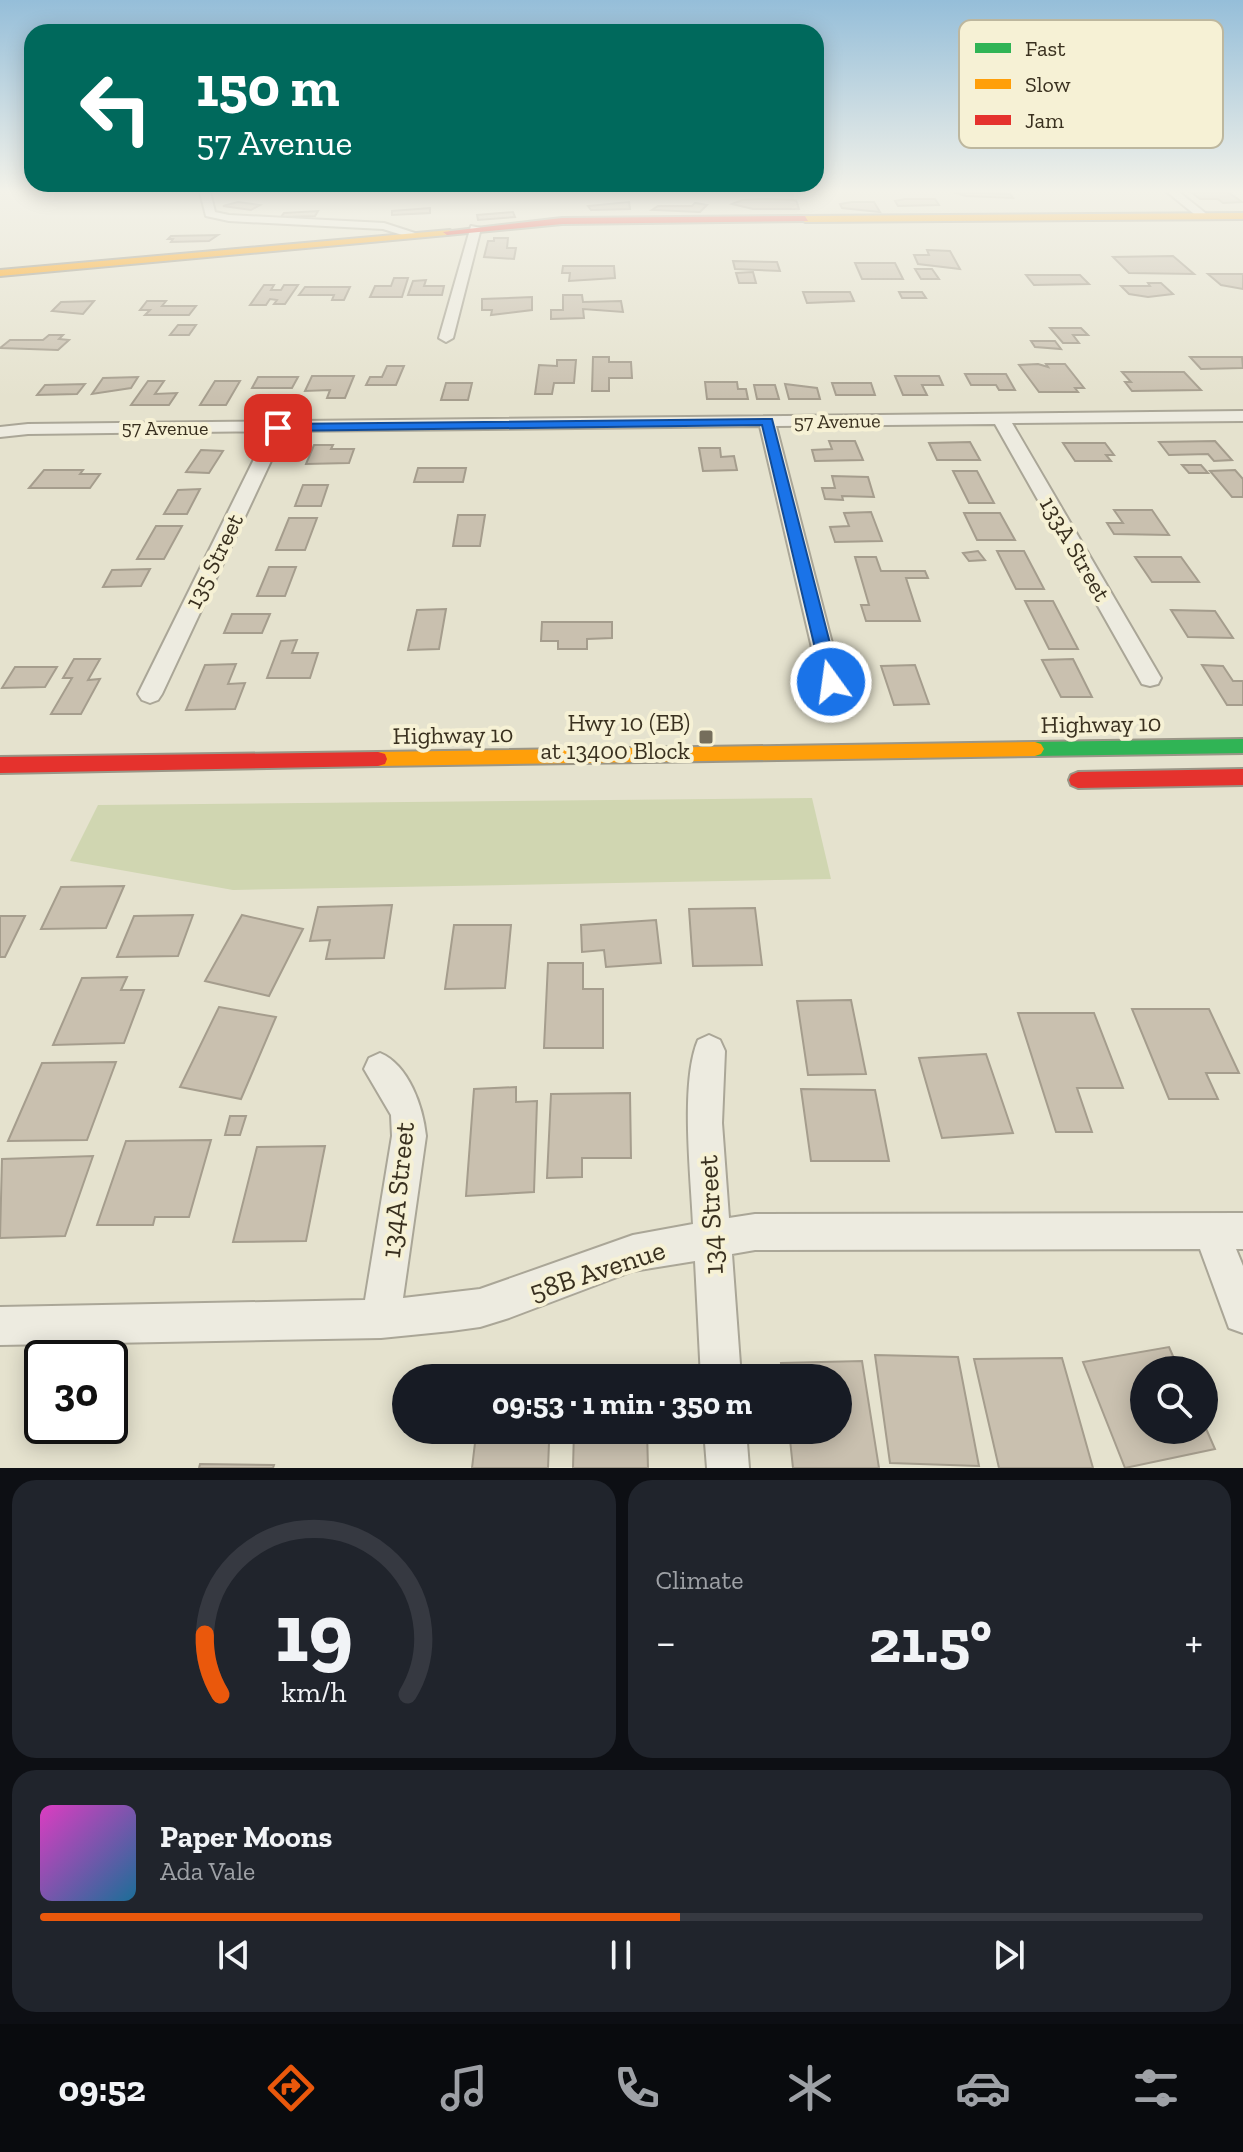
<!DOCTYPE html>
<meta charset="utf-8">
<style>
:root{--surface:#171b24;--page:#20242c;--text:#f1f3f6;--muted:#9ea1a6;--line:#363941;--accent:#ea580c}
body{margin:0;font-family:"Zilla Slab",serif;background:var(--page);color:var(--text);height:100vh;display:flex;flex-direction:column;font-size:30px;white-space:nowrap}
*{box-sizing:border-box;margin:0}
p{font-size:26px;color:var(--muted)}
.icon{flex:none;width:44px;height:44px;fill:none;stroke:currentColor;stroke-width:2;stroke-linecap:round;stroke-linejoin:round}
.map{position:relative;height:1468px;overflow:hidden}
.panel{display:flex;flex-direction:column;gap:12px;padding:12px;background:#0d0f14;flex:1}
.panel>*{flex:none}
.top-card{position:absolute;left:24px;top:24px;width:800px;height:168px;border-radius:24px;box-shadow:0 4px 20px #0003;background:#00695c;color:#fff;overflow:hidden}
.fabs{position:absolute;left:1130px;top:1356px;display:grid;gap:16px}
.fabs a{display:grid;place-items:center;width:88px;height:88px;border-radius:50%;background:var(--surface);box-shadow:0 4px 20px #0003;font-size:40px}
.speed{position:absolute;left:24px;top:1340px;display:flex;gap:16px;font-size:40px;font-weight:700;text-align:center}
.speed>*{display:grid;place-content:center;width:104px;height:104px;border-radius:50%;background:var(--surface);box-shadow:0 4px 20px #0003;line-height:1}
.speed .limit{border:4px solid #111;border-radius:12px;background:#fff;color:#111}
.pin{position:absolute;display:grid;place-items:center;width:68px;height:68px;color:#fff;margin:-34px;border-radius:16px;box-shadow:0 4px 12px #0006}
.me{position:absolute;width:88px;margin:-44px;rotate:346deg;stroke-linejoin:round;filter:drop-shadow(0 0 6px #0008)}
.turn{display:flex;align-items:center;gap:28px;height:168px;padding:0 40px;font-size:36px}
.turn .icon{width:104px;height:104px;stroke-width:2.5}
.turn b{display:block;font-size:56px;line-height:68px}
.big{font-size:60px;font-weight:700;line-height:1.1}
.panel .tile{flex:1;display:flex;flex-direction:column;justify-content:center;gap:12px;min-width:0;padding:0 28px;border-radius:24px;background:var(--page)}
.panel .dial{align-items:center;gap:0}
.dial svg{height:208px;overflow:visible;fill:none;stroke:var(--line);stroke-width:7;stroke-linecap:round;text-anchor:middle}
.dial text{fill:var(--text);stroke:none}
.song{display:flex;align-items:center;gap:24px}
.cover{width:96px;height:96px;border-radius:12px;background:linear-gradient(135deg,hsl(310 70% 55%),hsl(200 70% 35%))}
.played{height:8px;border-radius:4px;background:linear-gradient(90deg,var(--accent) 55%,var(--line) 55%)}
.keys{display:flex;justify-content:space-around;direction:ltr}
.heat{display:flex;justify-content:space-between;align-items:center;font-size:44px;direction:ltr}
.panel .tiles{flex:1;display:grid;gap:12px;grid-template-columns:1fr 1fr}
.tile:last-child{grid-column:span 2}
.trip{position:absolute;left:392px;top:1364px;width:460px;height:80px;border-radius:40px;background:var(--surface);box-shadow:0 4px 20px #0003;font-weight:700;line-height:80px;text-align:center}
.tab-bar{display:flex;height:128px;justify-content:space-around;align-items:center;background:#090b0e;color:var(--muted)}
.tab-bar .icon{width:56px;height:56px}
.tab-bar .current{color:var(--accent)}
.tab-bar b{font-size:36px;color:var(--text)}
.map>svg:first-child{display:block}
</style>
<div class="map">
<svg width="1243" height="1468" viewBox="0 0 1243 1468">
<rect width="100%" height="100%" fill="#e5e2ce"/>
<!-- green -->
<path fill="#d0d6b1" d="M 812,798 L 831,879 L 233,890 L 70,861 L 98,805 Z"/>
<!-- building -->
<path fill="#c9c0af" stroke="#a59d8d" stroke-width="2" d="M 953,192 L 1010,194 L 1013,198 L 966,196 Z
M 1191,192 L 1228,192 L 1242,202 L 1223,203 L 1218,199 L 1200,199 Z
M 765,199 L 796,200 L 799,209 L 753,209 L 732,204 L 742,200 Z
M 905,199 L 935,199 L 939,205 L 898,206 L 895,201 Z
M 238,202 L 260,205 L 251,210 L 223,206 Z
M 629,202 L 630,209 L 591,210 L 588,206 Z
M 852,202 L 874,202 L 880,212 L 842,208 L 840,204 Z
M 695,203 L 707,205 L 700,212 L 652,210 L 658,206 L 692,206 Z
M 430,208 L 430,213 L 392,215 L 392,211 Z
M 318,211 L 315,216 L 281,217 L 284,213 Z
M 513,212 L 515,217 L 478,220 L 477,215 Z
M 218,235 L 209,241 L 171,242 L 173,239 L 168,239 L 171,236 Z
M 494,238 L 508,238 L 507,248 L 516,248 L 514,259 L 484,257 L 488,241 L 494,241 Z
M 927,250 L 950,251 L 960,269 L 918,264 L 914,255 L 929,255 Z
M 1173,256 L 1194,274 L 1129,273 L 1113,257 Z
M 733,261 L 777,262 L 780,271 L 735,269 Z
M 855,263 L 895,263 L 903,279 L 862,279 Z
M 563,266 L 614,266 L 615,278 L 569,281 L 570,273 L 562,273 Z
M 915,269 L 932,269 L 939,279 L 921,279 Z
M 753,272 L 756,283 L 739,283 L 736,273 Z
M 1208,274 L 1243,274 L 1243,289 L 1221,285 Z
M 1026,275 L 1080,275 L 1089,284 L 1034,285 Z
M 394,278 L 408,278 L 402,297 L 370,297 L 375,286 L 391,286 Z
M 426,280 L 424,286 L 444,286 L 442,295 L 408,295 L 413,281 Z
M 1148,283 L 1161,283 L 1173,294 L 1148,297 L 1129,294 L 1121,286 L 1150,286 Z
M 264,285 L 274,285 L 271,290 L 281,290 L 284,285 L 298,285 L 285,304 L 274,304 L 277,300 L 270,299 L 266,305 L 250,305 Z
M 305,287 L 350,287 L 344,300 L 332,300 L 334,295 L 299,295 Z
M 803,292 L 850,292 L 854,301 L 807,303 Z
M 899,292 L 922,292 L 926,298 L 902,298 Z
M 563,295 L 582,295 L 583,302 L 621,301 L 623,312 L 583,309 L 584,318 L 551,319 L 551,310 L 563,310 Z
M 532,297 L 532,310 L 491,315 L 492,310 L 482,310 L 482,299 Z
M 94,301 L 83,314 L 52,311 L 61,302 Z
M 147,301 L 166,301 L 162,306 L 196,306 L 189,315 L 145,315 L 150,310 L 140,310 Z
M 178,325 L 196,325 L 189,335 L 170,335 Z
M 1050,328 L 1081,328 L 1088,335 L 1073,335 L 1079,343 L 1063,343 Z
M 49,335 L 63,335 L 59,339 L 69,340 L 58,350 L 0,348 L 10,340 L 43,340 Z
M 1031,341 L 1055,341 L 1061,349 L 1035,347 Z
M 593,357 L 609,357 L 609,362 L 631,362 L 632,378 L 609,378 L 609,391 L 592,391 Z
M 1190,357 L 1242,357 L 1243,368 L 1201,369 Z
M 557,360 L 576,360 L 574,383 L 554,383 L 552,394 L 535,394 L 539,365 L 557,366 Z
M 1038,364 L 1048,367 L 1046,364 L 1065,364 L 1084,388 L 1075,388 L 1078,392 L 1039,392 L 1019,365 Z
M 387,366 L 404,366 L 396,385 L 366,385 L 370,377 L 382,377 Z
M 1122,372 L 1184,372 L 1201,390 L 1132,391 L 1125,382 L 1131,382 Z
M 965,374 L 1006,374 L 1015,390 L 999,390 L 996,385 L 971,385 Z
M 312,376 L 354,376 L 345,398 L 327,398 L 330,390 L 305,391 Z
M 895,376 L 939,376 L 943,385 L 922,385 L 927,395 L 903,395 Z
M 138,377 L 131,388 L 92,394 L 103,378 Z
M 258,377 L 298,377 L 292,388 L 252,388 Z
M 148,381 L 164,381 L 155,394 L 177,393 L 169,405 L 131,405 Z
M 215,381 L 240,381 L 226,405 L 200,405 Z
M 705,382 L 737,382 L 738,389 L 746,389 L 748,399 L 707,399 Z
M 446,383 L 472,383 L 468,400 L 441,400 Z
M 832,383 L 871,383 L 875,395 L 836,395 Z
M 85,384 L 77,394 L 37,395 L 45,385 Z
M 785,384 L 817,388 L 820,399 L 789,399 Z
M 754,385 L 775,385 L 779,399 L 757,399 Z
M 829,441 L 855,441 L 863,460 L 815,461 L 812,450 L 832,449 Z
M 1215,441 L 1232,460 L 1214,461 L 1208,454 L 1169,455 L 1159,442 Z
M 970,442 L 980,460 L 937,460 L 929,443 Z
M 1063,443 L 1105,443 L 1114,455 L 1106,455 L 1111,461 L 1075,461 Z
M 314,445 L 333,445 L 331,449 L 354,449 L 349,463 L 306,464 Z
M 699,448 L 720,448 L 721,457 L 734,456 L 737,470 L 703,471 Z
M 201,450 L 223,451 L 209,473 L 186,472 Z
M 1182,465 L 1201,465 L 1208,473 L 1189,473 Z
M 418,468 L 466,468 L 463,482 L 414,482 Z
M 44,470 L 83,470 L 80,474 L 100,474 L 90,488 L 29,488 Z
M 1235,470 L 1243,479 L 1243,497 L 1232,497 L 1210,471 Z
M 953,471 L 977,471 L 994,503 L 969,503 Z
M 832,476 L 868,477 L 874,497 L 842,496 L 843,500 L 825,499 L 822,488 L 835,488 Z
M 303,485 L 328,485 L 321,506 L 295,506 Z
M 200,489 L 187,514 L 164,514 L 178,490 Z
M 1114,510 L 1152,510 L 1169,535 L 1114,534 L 1107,523 L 1123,523 Z
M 871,512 L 882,541 L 835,542 L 830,527 L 849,526 L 844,513 Z
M 964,513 L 1000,513 L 1015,540 L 977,540 Z
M 458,515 L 485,515 L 480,546 L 453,546 Z
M 289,518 L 317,518 L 305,550 L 276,550 Z
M 156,526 L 182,526 L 164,559 L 137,559 Z
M 978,551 L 985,560 L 969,561 L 963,553 Z
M 997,551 L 1024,551 L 1044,589 L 1016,589 Z
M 855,557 L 876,557 L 881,571 L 925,571 L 928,578 L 906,578 L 920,621 L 866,621 L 861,605 L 869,605 Z
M 1135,557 L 1181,557 L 1199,582 L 1152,582 Z
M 269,567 L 296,567 L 285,596 L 257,596 Z
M 150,569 L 141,586 L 103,587 L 112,570 Z
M 1025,601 L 1053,601 L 1078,649 L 1049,649 Z
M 446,609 L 439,649 L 408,650 L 417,610 Z
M 1171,610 L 1215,611 L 1233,638 L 1188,637 Z
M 232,614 L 270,614 L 262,633 L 224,633 Z
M 542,622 L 612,622 L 612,638 L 587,639 L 587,649 L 558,649 L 558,641 L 541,641 Z
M 297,640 L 292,653 L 318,653 L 310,678 L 267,678 L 281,641 Z
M 74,659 L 100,659 L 88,680 L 100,679 L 81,714 L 51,714 L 72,678 L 63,678 Z
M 1073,659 L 1092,697 L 1061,697 L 1042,660 Z
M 236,664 L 228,684 L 245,683 L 235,709 L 186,710 L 205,665 Z
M 915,665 L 929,704 L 894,705 L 881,666 Z
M 1202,665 L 1223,666 L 1233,681 L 1243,681 L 1243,705 L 1227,705 Z
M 15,667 L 57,667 L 45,687 L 2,688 Z
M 124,886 L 106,928 L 41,929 L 61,887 Z
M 392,905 L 384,958 L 326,959 L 330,940 L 310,941 L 318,907 Z
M 755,908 L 762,965 L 693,966 L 689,909 Z
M 193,915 L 178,956 L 117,957 L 134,916 Z
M 242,915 L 303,929 L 269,996 L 205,981 Z
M 0,916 L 25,916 L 5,957 L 0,957 Z
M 656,920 L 661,963 L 606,967 L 604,950 L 582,952 L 581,925 Z
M 454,925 L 511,925 L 505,988 L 445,989 Z
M 548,963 L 583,963 L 583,989 L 603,989 L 603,1048 L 544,1048 Z
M 127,977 L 121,990 L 144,990 L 124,1043 L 53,1045 L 82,978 Z
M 851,1000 L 866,1074 L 808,1075 L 797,1001 Z
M 219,1007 L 276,1017 L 241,1099 L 180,1087 Z
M 1132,1009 L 1209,1009 L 1239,1073 L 1206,1073 L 1218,1099 L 1169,1099 Z
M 1018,1013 L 1094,1013 L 1123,1088 L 1077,1088 L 1092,1132 L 1056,1132 Z
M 986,1054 L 1013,1133 L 942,1138 L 919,1058 Z
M 116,1062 L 87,1140 L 8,1141 L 42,1063 Z
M 516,1087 L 516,1102 L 537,1101 L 534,1192 L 466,1196 L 474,1089 Z
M 801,1089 L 875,1090 L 889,1161 L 811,1161 Z
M 630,1093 L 631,1158 L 582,1158 L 582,1177 L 547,1178 L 551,1094 Z
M 230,1116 L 246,1116 L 240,1135 L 225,1135 Z
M 211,1140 L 189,1217 L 155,1217 L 153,1225 L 97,1225 L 126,1141 Z
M 325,1146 L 306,1241 L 233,1242 L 257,1147 Z
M 93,1156 L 65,1236 L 0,1238 L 2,1159 Z
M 1169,1347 L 1179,1370 L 1144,1370 L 1144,1430 L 1204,1430 L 1204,1424 L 1215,1449 L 1125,1468 L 1083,1362 Z
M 875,1355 L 958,1357 L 979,1466 L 890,1463 Z
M 1062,1358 L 1093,1468 L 999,1468 L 974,1359 Z
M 862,1361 L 879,1468 L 793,1468 L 789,1430 L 838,1430 L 838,1378 L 783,1378 L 781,1363 Z
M 574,1430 L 647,1430 L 648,1468 L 573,1468 Z
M 475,1443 L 549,1443 L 548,1468 L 472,1468 Z
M 200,1464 L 274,1465 L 273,1468 L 199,1468 Z"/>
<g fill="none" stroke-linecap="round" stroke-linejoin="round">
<defs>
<path id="street" d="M 200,192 L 210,192 L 215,212 L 229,215 L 384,223 L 418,234 L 412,238 L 383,229 L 229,221 L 206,216 Z
M 1167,192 L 1179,192 L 1209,216 L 1199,218 Z
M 471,226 L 481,228 L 453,338 L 446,342 L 439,338 Z
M 1243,411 L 1243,421 L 1012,423 L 1161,678 L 1158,684 L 1150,686 L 1142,684 L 995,424 L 776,426 L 842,682 L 839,688 L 831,690 L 823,688 L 820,682 L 760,426 L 285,431 L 162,694 L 158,700 L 150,703 L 142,700 L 138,694 L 268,431 L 28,434 L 0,437 L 0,427 L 28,424 Z
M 709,1035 L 720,1040 L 725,1051 L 722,1123 L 729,1218 L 755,1214 L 1243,1213 L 1243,1249 L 1236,1249 L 1243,1266 L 1243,1333 L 1229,1328 L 1200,1249 L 755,1250 L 732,1254 L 741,1378 L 701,1378 L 695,1261 L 633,1271 L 509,1318 L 480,1327 L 451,1331 L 381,1338 L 0,1345 L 0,1307 L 365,1300 L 392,1136 L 391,1115 L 364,1069 L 369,1058 L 380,1053 C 409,1065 423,1107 426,1136 L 403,1298 L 480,1289 L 633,1235 L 693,1224 C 691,1177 680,1082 698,1040 Z
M 704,1430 L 746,1430 L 749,1468 L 707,1468 Z"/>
<path id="fast" d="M 1243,739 L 1243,753 L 1035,756 L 1029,754 L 1026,749 L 1029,744 L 1035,742 Z"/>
<path id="slow" d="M 1243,213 L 1243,219 L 805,222 L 801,219 L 805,216 Z
M 450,230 L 447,235 L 0,276 L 0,270 Z
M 1035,742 L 1041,744 L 1044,749 L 1041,754 L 1035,756 L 378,766 L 371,764 L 369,759 L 371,754 L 378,752 Z"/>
<path id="jam" d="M 805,216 L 808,221 L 562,224 L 447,235 L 443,232 L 562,218 Z
M 378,752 L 385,754 L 387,759 L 385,764 L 378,766 L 0,773 L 0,757 Z
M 1243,769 L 1243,785 L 1078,788 L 1071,785 L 1069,780 L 1071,775 L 1078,772 Z"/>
</defs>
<!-- street casing -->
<use href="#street" stroke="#aaa697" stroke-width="4"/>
<!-- fast casing -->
<use href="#fast" stroke="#9a9687" stroke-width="4"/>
<!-- slow casing -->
<use href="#slow" stroke="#9a9687" stroke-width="4"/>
<!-- jam casing -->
<use href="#jam" stroke="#9a9687" stroke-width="4"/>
<!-- street -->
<use href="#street" fill="#edebe0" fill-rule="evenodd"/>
<!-- fast -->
<use href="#fast" fill="#30b455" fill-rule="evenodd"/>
<!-- slow -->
<use href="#slow" fill="#ff9f0a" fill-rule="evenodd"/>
<!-- jam -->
<use href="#jam" fill="#e5322d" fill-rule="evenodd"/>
</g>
<!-- sky -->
<linearGradient id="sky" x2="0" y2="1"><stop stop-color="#95bed9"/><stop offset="0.48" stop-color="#f3f2e9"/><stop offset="1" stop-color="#f3f2e9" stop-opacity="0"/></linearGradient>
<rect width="1243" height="398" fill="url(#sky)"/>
<!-- route -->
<path fill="#1a73e8" stroke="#114b97" stroke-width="2" d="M 772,419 L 840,682 L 831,688 L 823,682 L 762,425 L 278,431 L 272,428 L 278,424 Z"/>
<!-- markers -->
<rect fill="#756e5c" stroke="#f6f1d5" stroke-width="3" x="698" y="729" width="16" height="16" rx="4"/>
<g text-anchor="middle" stroke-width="8" stroke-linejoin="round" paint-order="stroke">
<!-- far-street labels -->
<g font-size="20" fill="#39301f" stroke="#f6f1d5">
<text transform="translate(837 421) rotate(-1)" y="7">57 Avenue</text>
<text x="165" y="435">57 Avenue</text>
</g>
<!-- street labels -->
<g font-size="24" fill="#39301f" stroke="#f6f1d5">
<text transform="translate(1075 549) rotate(60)" y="8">133A Street</text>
<text transform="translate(214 561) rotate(-64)" y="8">135 Street</text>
<text transform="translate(1101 724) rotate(-1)" y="8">Highway 10</text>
<text transform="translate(453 735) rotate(-1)" y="8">Highway 10</text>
</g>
<!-- poi labels -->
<g font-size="24" fill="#39301f" stroke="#f6f1d5" text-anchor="end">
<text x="690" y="731">Hwy 10 (EB)<tspan x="690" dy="28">at 13400 Block</tspan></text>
</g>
<!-- near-street labels -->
<g font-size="28" fill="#39301f" stroke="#f6f1d5">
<text transform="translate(397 1190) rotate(-84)" y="10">134A Street</text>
<text transform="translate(710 1215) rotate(-93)" y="10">134 Street</text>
<text transform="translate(597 1270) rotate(-18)" y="10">58B Avenue</text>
</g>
</g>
<!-- legend -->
<rect x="959" y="20" width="264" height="128" rx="12" fill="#f6f1d5" stroke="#bdb79e" stroke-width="2"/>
<rect x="975" y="43" width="36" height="10" fill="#30b455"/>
<rect x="975" y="79" width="36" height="10" fill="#ff9f0a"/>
<rect x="975" y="115" width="36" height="10" fill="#e5322d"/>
<g font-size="22" fill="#39301f">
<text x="1025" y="56">Fast</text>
<text x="1025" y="92">Slow</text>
<text x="1025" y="128">Jam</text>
</g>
</svg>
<div class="fabs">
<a><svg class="icon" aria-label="search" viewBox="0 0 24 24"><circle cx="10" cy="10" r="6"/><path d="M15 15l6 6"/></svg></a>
</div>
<div class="speed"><div class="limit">30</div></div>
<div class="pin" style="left:278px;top:428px;background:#d93025"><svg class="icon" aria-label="arrive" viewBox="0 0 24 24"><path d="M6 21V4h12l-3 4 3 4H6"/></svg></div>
<svg class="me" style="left:831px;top:682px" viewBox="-20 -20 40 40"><circle r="17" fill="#1a73e8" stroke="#fff" stroke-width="3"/><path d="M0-11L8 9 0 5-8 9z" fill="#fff"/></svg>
<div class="trip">09:53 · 1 min · 350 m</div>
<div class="top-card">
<div class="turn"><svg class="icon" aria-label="left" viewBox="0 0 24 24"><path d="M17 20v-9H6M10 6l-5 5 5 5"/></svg><div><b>150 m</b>57 Avenue</div></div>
</div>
</div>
<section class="panel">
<div class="tiles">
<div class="tile dial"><svg viewBox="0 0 100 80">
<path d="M14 69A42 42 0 1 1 86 69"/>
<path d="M14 69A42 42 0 0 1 8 46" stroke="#ea580c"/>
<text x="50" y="56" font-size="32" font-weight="700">19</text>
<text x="50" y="72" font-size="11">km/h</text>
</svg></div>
<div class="tile"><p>Climate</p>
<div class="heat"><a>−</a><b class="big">21.5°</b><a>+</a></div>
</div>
<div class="tile">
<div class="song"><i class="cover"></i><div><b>Paper Moons</b><p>Ada Vale</p></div></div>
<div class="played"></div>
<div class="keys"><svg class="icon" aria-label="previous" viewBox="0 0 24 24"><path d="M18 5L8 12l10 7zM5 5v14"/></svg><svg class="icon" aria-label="pause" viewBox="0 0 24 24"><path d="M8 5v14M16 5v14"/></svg><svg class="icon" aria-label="next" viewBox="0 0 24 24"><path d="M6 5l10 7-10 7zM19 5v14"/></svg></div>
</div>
</div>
</section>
<nav class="tab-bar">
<b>09:52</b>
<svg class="icon current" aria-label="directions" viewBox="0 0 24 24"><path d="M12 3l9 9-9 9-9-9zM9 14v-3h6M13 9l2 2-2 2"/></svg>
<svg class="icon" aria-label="music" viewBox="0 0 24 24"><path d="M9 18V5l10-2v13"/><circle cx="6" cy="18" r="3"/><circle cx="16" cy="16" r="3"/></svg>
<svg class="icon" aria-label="phone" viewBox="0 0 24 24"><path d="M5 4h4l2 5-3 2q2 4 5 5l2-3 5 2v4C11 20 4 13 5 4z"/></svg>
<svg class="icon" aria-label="climate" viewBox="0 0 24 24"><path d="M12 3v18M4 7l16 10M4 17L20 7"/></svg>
<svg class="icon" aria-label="car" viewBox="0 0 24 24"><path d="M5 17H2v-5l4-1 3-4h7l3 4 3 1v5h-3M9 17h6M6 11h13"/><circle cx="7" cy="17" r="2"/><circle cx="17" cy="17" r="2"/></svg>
<svg class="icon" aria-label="filters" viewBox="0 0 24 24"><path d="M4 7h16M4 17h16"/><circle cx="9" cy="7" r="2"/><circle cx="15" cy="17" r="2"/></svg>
</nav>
